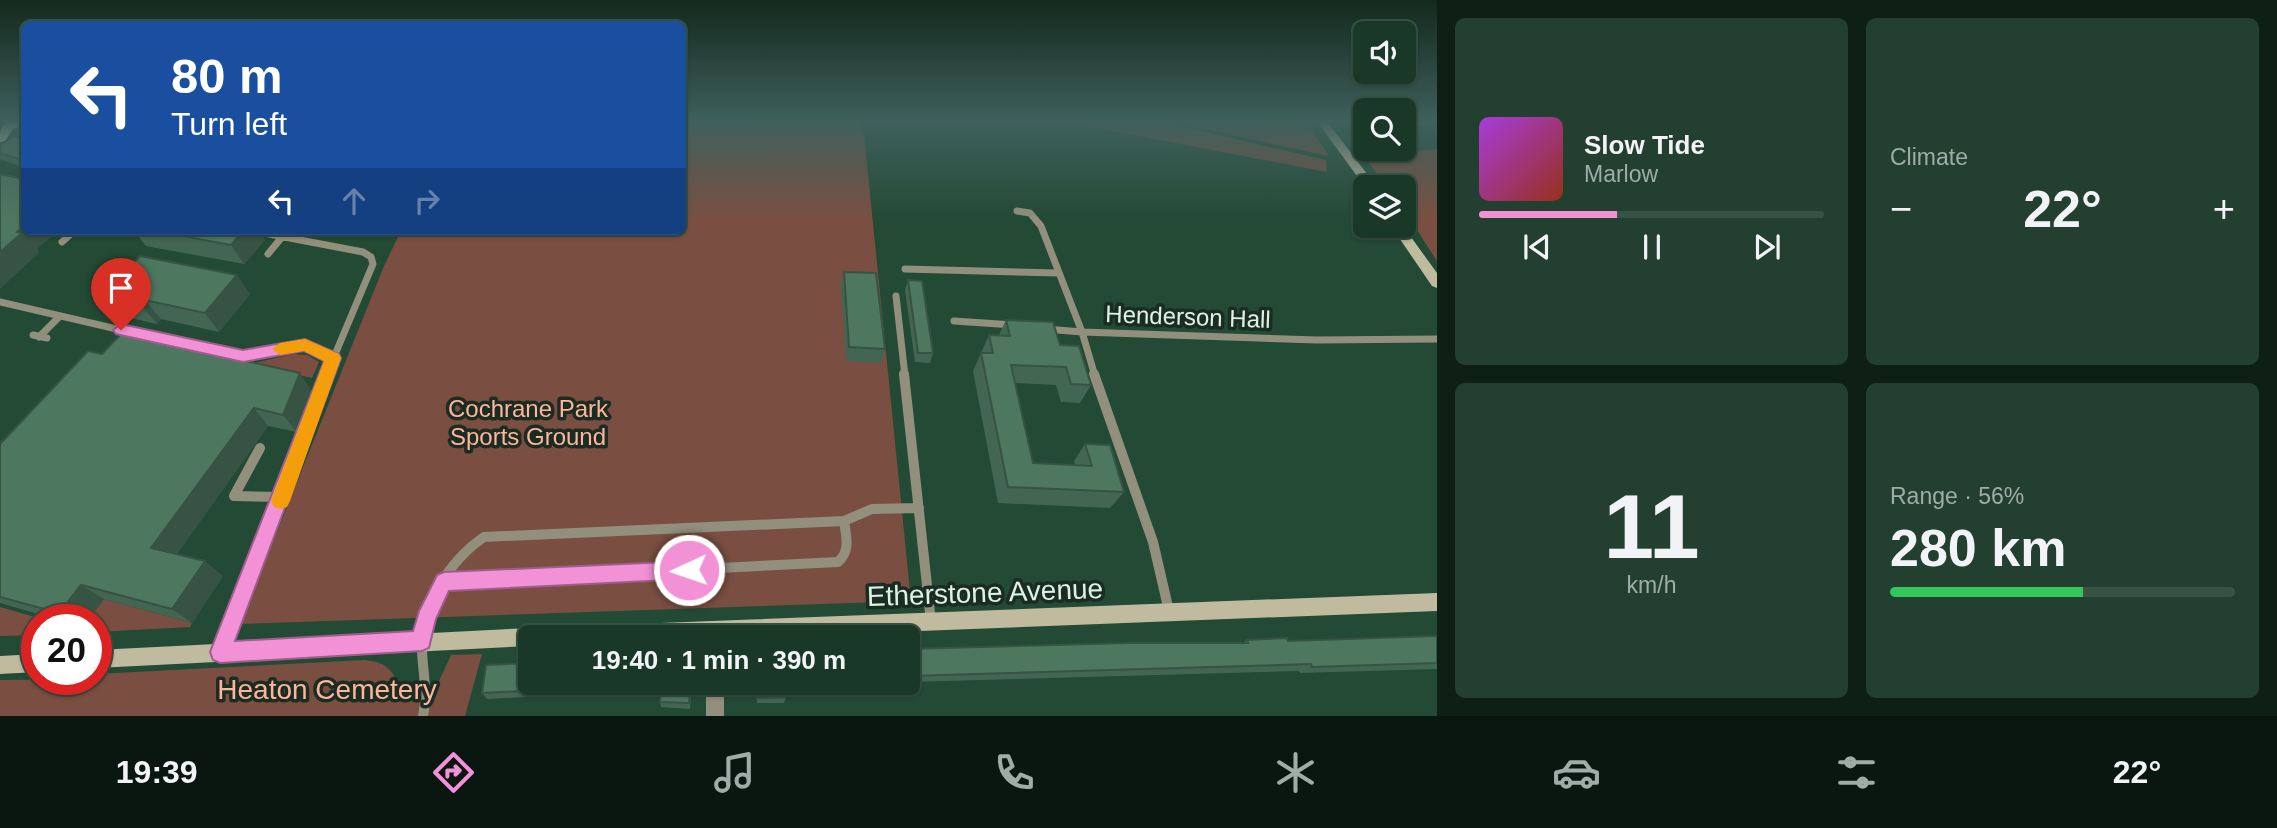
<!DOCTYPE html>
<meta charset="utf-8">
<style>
:root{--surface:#1a3828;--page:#233f30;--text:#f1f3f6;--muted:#9faca8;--line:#385245;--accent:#f291d6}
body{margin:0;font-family:Arial,sans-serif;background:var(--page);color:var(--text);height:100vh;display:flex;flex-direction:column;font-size:26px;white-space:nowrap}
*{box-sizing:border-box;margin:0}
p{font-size:23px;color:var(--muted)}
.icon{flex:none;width:38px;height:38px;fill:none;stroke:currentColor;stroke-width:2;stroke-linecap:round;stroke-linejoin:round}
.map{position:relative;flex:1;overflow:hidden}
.sheet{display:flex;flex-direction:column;gap:18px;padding:18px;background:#0e1f16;width:840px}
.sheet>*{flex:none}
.guide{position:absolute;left:21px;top:21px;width:665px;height:214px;border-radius:10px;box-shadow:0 2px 5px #0004,0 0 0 2px var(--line);background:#1a4fa0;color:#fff;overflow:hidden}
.controls{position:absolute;left:1353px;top:21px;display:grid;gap:14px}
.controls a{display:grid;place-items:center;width:63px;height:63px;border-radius:10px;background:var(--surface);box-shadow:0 2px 5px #0004,0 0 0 2px var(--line);font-size:35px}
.speed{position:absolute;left:21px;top:604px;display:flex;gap:14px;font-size:35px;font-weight:700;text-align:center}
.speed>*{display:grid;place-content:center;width:91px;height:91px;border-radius:50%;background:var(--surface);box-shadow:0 2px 5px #0004,0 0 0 2px var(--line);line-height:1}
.speed .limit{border:10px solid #d22;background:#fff;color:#111}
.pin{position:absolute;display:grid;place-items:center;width:60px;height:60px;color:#fff;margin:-72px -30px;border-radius:50% 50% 50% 0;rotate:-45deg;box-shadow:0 0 7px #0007}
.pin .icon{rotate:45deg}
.me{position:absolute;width:77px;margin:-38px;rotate:267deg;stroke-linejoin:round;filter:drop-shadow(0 0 5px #0008)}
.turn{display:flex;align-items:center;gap:24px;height:147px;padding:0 35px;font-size:32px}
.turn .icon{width:91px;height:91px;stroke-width:2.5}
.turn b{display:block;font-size:49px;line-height:60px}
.lanes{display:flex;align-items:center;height:66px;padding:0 35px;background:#0003;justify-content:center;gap:35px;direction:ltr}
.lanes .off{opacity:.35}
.big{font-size:52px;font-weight:700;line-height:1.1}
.sheet .tile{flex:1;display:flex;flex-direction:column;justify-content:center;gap:10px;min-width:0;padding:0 24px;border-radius:10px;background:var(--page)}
.sheet .dial{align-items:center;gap:0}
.dial b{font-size:91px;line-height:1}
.song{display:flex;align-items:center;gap:21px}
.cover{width:84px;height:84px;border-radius:10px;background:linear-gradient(135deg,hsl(280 70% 55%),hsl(10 70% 35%))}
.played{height:7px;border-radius:4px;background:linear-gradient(90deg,var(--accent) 40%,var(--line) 40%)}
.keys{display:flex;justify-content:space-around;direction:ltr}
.heat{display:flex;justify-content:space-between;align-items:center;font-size:38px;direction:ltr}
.charge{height:10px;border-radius:5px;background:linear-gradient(90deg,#34c759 56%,var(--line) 0)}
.sheet .tiles{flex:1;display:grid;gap:18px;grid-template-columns:repeat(2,1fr)}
.trip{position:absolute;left:518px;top:625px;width:402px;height:70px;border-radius:10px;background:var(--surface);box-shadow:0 2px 5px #0004,0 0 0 2px var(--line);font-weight:700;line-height:70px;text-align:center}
.tabs{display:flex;height:112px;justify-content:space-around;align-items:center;background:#0a1610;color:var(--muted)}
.tabs .icon{width:49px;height:49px}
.tabs .current{color:var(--accent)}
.tabs b{font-size:32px;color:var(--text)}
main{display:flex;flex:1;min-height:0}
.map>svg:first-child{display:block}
</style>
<main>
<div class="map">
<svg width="1437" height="716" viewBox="0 0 1437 716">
<rect width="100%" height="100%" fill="#234a35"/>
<!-- green -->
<path fill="#7a4f41" d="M 683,120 L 859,120 L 864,134 L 911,601 L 240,624 L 384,266 L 401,231 L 682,231 Z
M 1056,120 L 1153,120 L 1326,160 L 1327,172 Z
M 1162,120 L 1305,120 L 1329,156 L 1182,124 Z
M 1437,149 L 1437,261 L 1404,210 L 1404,187 L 1388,187 L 1363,156 Z
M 294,354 L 307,355 L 319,362 L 312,378 L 249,364 Z
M 104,599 L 192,623 L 190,627 L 96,632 L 96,620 L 88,620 Z
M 0,607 L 42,619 L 37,620 L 37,635 L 0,636 Z
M 482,654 L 465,716 L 0,716 L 0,680 L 96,679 L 96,674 L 365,660 C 391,663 392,672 403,693 L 434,692 L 451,655 Z"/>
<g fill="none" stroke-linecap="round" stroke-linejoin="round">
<!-- lane-far1 -->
<path stroke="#928f7d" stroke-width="7" d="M 1017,211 L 1030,213 L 1041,226 L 1082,332 L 1317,340 L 1437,339
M 253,231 L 363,252 L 371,257 L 373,264 L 326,376
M 62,242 L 74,231
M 268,254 L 282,237
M 905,269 L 1058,273
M 896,296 L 905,376
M 0,302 L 216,352 L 249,355 L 304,347 L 333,358
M 954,321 L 1014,325
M 1045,329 L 1082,332 L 1095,376
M 33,335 L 47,338
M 39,337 L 60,316"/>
<!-- lane -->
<path stroke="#928f7d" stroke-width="10" d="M 904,374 L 931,622
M 1094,374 L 1153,542 L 1169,611
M 260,448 L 234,496 L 282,497
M 444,582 L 838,562 C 851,551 846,536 844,521
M 220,652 L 327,374
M 423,716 C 428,694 423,674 422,651 C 420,607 449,561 484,537 L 844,521 L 872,509 L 919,508"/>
<!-- street -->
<path fill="#928f7d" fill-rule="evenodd" d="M 1404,120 L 1437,120 L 1437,124 L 1404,125 Z
M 706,682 L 724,682 L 724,716 L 706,716 Z"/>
<!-- secondary -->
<path fill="#c0bb9e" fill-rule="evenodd" d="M 1316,120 L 1326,120 L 1377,187 L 1365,187 Z
M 1391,226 L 1403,226 L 1437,273 L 1437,288 L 1432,286 Z
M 1437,593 L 1437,611 L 762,637 L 530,637 L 530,646 L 96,668 L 96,650 L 530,628 Z
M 37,654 L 37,672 L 0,674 L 0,656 Z"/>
<!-- primary -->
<path fill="#e3dcb7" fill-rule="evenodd" d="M 15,120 L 24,120 L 24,125 L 13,129 L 5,141 L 0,142 C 0,128 0,124 15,120 Z"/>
</g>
<!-- wall -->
<path fill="#436653" d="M 24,139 L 24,168 L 0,159 L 0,145 Z
M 134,231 L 260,231 L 265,240 L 244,264 L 146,246 Z
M 844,272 L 885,349 L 881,363 L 846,361 L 841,286 Z
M 908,280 L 933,353 L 930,363 L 915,362 L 905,290 Z
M 250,294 L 219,332 L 161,319 L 157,324 L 118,315 L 100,297 Z
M 1006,320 L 1060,345 L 1091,385 L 1080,403 L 1061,402 L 1056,385 L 1015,383 L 1033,463 L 1075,465 L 1074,461 L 1085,444 L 1124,492 L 1110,508 L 998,503 L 973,371 L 989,335 L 999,335 Z
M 102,354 L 312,391 L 297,432 L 268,426 L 177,554 L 223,576 L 192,623 L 104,599 L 88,620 L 59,620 L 0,603 L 0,444 Z
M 1437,636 L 1437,669 L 1300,673 L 1299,671 L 908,682 L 908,649 L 1242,643 L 1247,640 L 1288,641 Z
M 638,682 L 638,691 L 487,699 L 482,693 Z
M 692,682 L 690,709 L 661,707 L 660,702 Z
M 756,682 L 785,682 L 786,697 L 784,703 L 757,703 Z
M 816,682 L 893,682 L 817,685 Z"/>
<!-- shaded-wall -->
<path fill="#375343" d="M 24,226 L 24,231 L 58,231 L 37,249 L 40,252 L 0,289 L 0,252 L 17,232 Z
M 243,231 L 260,231 L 265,240 L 244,264 L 231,245 Z
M 237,275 L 250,294 L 219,332 L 205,313 Z
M 145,300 L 161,319 L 157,324 L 141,305 Z
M 300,373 L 312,391 L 297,432 L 283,415 Z
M 254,408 L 268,426 L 171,562 L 151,548 Z
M 205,561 L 223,576 L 192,623 L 172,609 Z
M 81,585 L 104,599 L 88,620 L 71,620 L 59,613 Z"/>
<!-- building -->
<path fill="#4e7760" stroke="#375343" stroke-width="2" d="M 14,136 L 24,139 L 24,159 L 23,160 L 0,153 L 0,145 Z
M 0,174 L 24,179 L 24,226 L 17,232 L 22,233 L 0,252 Z
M 156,231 L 243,231 L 231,245 Z
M 140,256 L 237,275 L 205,313 L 145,300 L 141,305 L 100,297 Z
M 844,272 L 876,273 L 885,349 L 849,347 Z
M 908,280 L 922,281 L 933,353 L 918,353 Z
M 1006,320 L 1053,322 L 1060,345 L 1079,346 L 1091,385 L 1071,384 L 1066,367 L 1011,365 L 1033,463 L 1092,466 L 1085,444 L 1110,445 L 1124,492 L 1008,487 L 981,353 L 993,353 L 989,335 L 1010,336 Z
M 122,333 L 300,373 L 283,415 L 254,408 L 151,548 L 205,561 L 172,609 L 81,585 L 59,613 L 0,597 L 0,444 L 88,351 L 102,354 Z
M 1437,636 L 1437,663 L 1312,667 L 1311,664 L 908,676 L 908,649 L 1128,643 L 1248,643 L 1247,640 L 1287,638 L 1288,641 Z
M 530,663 L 530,682 L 636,682 L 636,685 L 482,693 L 486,665 Z
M 661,682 L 691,682 L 689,703 L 660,702 Z
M 757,682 L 785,682 L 786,697 L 758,698 Z"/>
<!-- sky -->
<linearGradient id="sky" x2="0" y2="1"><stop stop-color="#13291d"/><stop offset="0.55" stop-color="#3f605c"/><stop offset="1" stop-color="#3f605c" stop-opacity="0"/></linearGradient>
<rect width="1437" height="220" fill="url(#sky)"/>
<!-- route -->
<path fill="#f291d6" stroke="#9d5e8b" stroke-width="2" d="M 121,324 L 243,350 L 305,339 L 339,354 L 341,358 L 235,641 L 413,631 L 419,611 L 437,575 L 444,572 L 689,561 L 696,564 L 698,570 L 696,577 L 689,579 L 449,591 L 436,619 L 429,648 L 422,651 L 220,663 L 213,660 L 210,652 L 324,361 L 304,351 L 243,362 L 116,334 L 113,330 Z"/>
<!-- slow -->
<path fill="#f59e0b" d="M 305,339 L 339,354 L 341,358 L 290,501 L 287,507 L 281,509 L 274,507 L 271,501 L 324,361 L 304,351 L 280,355 L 272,349 L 280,343 Z"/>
<g text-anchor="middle" stroke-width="7" stroke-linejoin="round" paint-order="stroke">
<!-- street labels -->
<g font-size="24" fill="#ddf2e5" stroke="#1b2c22">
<text transform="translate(1188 317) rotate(2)" y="8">Henderson Hall</text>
</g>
<!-- park labels -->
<g font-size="24" fill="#ffb49c" stroke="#1b2c22">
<text x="528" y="417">Cochrane Park<tspan x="528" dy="28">Sports Ground</tspan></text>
</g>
<!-- near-street labels -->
<g font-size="28" fill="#ddf2e5" stroke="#1b2c22">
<text transform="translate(985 592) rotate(-2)" y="10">Etherstone Avenue</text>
</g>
<!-- near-park labels -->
<g font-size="28" fill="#ffb49c" stroke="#1b2c22">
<text x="327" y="699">Heaton Cemetery</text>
</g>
</g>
</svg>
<div class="controls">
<a><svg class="icon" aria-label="sound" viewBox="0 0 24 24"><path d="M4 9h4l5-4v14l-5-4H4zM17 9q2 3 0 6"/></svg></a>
<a><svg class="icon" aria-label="search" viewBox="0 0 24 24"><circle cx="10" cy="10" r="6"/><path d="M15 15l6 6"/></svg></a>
<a><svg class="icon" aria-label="layers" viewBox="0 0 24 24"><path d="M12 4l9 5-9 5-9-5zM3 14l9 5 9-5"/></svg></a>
</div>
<div class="speed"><div class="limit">20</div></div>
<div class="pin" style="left:121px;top:330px;background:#d93025"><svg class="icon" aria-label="arrive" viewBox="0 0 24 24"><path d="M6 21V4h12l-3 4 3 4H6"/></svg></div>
<svg class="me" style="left:689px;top:570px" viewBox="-20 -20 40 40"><circle r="17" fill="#f291d6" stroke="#fff" stroke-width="3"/><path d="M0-11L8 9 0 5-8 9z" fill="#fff"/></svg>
<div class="trip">19:40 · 1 min · 390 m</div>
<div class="guide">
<div class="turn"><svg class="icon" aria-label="left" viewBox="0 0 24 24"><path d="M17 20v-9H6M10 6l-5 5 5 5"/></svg><div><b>80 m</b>Turn left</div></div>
<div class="lanes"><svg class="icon" aria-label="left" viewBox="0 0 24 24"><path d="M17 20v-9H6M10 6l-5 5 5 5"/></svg><svg class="icon off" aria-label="ahead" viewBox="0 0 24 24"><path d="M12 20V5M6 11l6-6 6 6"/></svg><svg class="icon off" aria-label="right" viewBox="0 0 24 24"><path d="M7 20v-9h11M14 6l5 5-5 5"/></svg></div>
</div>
</div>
<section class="sheet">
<div class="tiles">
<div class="tile">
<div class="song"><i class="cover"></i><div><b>Slow Tide</b><p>Marlow</p></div></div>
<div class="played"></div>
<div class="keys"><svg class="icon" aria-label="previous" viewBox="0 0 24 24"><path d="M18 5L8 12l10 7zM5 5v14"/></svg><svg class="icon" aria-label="pause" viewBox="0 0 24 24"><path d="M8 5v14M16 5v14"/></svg><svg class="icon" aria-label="next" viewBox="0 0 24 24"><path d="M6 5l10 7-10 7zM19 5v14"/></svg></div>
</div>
<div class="tile"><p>Climate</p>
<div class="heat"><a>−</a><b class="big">22°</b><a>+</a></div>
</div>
<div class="tile dial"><b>11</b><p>km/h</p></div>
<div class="tile"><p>Range · 56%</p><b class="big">280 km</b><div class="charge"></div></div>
</div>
</section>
</main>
<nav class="tabs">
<b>19:39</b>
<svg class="icon current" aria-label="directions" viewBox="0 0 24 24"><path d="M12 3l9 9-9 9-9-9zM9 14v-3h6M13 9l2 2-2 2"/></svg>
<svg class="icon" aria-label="music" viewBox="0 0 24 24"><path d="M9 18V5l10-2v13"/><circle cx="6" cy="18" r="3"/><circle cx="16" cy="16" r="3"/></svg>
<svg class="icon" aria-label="phone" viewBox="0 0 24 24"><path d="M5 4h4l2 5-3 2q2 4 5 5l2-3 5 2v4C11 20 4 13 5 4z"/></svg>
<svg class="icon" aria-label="climate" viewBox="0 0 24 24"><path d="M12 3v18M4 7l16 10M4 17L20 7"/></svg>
<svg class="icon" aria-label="car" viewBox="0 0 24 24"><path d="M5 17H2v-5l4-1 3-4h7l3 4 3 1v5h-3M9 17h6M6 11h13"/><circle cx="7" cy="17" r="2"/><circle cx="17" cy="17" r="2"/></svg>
<svg class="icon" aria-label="filters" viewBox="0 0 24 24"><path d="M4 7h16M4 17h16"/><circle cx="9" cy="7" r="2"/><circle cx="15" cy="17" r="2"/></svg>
<b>22°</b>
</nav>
